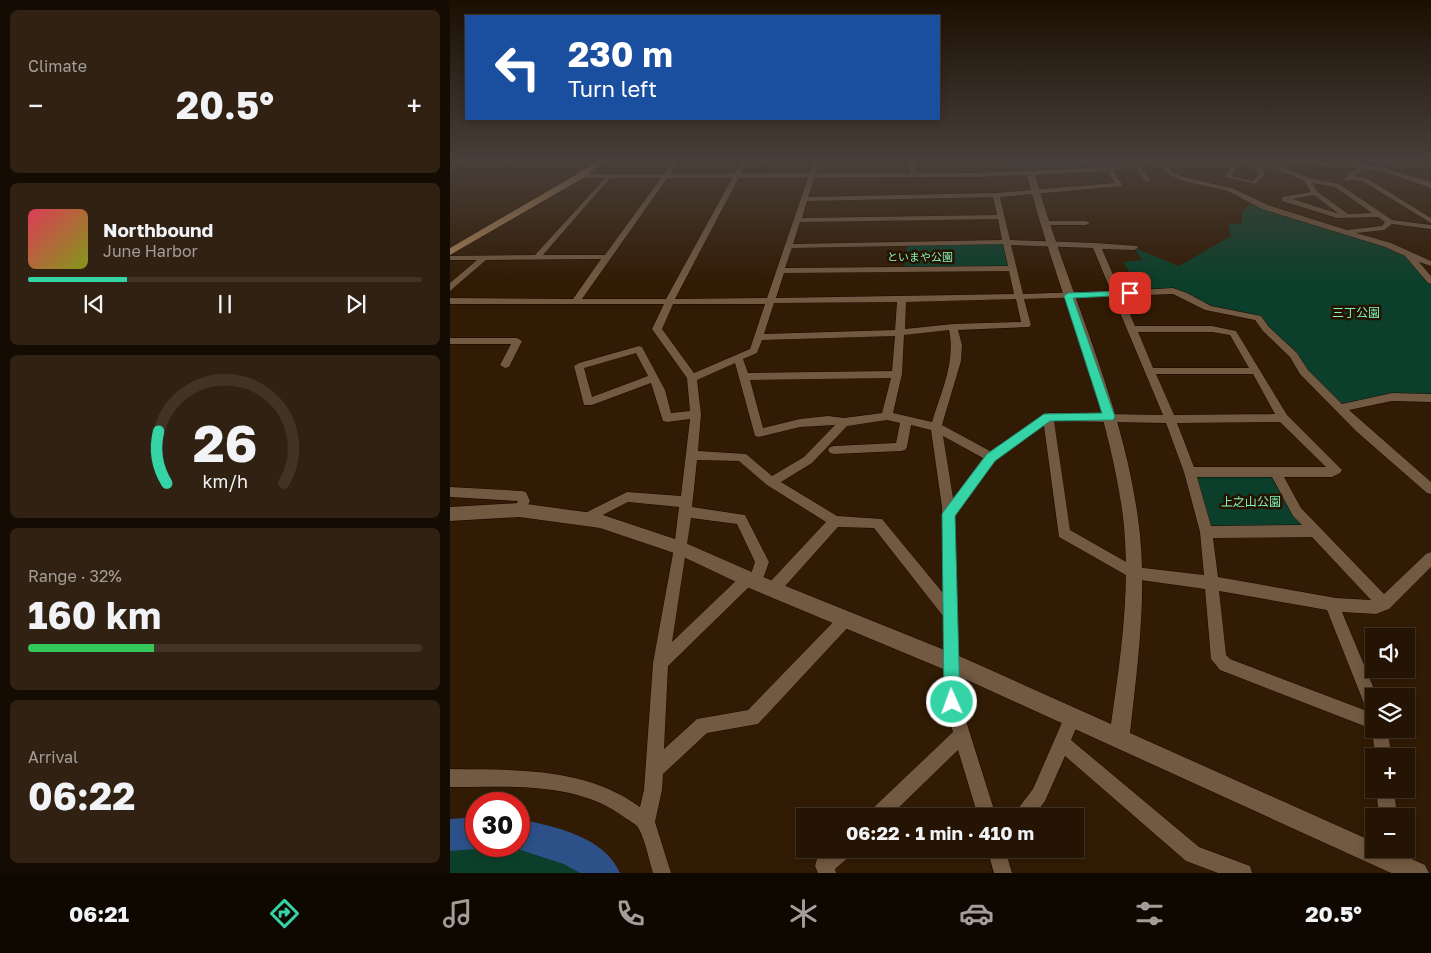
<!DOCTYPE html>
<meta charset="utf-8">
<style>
:root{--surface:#251403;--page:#312112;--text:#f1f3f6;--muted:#a39e9a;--line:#423325;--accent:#35d4a7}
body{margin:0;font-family:"Golos Text","Noto Sans JP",sans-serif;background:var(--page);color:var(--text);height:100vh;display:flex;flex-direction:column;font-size:19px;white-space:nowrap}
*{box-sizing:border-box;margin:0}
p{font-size:16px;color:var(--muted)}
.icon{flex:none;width:28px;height:28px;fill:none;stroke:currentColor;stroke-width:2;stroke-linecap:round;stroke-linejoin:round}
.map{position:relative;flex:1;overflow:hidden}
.details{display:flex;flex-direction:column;gap:10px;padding:10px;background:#140b02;width:450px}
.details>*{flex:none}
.top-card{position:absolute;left:15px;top:15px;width:475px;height:105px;border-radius:0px;box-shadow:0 2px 8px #0003,0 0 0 1px var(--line);background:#1a4fa0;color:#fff;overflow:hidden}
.controls{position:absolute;left:915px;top:628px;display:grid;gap:10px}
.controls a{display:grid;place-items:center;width:50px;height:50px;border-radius:0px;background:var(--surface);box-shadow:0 2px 8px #0003,0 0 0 1px var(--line);font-size:25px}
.speed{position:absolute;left:15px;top:792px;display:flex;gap:10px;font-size:25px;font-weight:700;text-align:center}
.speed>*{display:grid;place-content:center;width:65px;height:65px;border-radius:50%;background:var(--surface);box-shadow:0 2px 8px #0003,0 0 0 1px var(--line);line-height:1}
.speed .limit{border:8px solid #d22;background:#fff;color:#111}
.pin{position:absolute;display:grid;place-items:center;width:42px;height:42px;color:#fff;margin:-21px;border-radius:10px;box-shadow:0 2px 8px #0006}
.me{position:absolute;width:55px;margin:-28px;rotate:358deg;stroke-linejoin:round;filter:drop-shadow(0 0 4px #0008)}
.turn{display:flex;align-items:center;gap:18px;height:105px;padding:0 20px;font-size:22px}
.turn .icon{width:65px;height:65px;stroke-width:2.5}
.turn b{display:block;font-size:35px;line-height:42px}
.big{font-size:38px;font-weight:700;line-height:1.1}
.details .tile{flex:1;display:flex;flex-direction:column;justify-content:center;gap:8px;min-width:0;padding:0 18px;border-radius:8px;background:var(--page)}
.details .dial{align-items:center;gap:0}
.dial svg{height:130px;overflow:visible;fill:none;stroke:var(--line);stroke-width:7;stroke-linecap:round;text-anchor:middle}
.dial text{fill:var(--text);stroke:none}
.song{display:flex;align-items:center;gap:15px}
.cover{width:60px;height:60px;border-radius:8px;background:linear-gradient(135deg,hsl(350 70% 55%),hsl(70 70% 35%))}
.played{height:5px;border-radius:2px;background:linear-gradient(90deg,var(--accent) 25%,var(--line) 25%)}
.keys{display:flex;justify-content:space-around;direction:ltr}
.heat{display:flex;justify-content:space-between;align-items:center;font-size:28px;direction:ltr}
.charge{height:8px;border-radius:4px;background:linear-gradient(90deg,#34c759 32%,var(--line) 0)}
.trip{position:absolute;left:346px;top:808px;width:288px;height:50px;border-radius:0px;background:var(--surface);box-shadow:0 2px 8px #0003,0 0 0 1px var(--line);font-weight:700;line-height:50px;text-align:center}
.menu{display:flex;height:80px;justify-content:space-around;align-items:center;background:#0f0801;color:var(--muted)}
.menu .icon{width:35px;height:35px}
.menu .selected{color:var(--accent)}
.menu b{font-size:22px;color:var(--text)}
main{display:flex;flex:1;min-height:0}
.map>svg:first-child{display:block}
</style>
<main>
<section class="details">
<div class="tile"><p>Climate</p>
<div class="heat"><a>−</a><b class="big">20.5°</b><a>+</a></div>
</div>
<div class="tile">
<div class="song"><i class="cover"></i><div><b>Northbound</b><p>June Harbor</p></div></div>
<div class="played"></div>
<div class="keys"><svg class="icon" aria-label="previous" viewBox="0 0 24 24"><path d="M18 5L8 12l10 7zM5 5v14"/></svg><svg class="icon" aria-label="pause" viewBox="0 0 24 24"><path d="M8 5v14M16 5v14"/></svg><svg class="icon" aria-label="next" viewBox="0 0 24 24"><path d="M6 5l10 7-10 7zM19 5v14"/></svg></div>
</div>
<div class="tile dial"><svg viewBox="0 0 100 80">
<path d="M14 69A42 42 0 1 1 86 69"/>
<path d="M14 69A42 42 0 0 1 9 37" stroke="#35d4a7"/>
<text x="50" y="56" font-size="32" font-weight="700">26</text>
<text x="50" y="72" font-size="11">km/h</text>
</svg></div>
<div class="tile"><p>Range · 32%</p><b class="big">160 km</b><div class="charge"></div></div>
<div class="tile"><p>Arrival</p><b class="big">06:22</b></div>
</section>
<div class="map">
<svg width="981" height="873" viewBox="0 0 981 873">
<rect width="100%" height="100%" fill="#311b04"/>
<!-- green -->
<path fill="#0c3f2b" d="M 561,160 L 660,160 L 664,165 L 571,170 L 564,168 Z
M 804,202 L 957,252 L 981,281 L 981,398 L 942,397 L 891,408 L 808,318 L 758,308 L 737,294 L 693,293 L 673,262 L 692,260 L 684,248 L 729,266 L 781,236 L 778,223 L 791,224 L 793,211 Z
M 557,242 L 563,268 L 454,271 L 457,244 Z
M 750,476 L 821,477 L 827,480 L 840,510 L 854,525 L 851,527 L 765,529 L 761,525 L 748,479 Z
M 0,834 L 26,834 L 26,846 L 69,846 L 69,838 L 139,873 L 0,873 Z"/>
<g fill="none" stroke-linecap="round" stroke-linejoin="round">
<!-- river -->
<path fill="#2d5089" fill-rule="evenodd" d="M 26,817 L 26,846 L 33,846 L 26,849 L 0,851 L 0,819 Z
M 69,819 C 105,827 154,836 170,873 L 130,873 L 114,864 L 58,846 L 69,846 Z"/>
<defs>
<path id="minor" d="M 6,160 L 12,160 L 0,172 L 0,166 Z
M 224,160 L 230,160 L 132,299 L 216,299 L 292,160 L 298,160 L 225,299 L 317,298 L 364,160 L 370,160 L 358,197 L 546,193 L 665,183 L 656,169 L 659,167 L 661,168 L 672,184 L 672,186 L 550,197 L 560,240 L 646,243 L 687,246 L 688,248 L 684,250 L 652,249 L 670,291 L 723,288 L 737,293 L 761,306 L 811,316 L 819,327 L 847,353 L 858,370 L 892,404 L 942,393 L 981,394 L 981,402 L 942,401 L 899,410 L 981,482 L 981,494 L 977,493 L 906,431 L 850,374 L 840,357 L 813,331 L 805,320 L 755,310 L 723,294 L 672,296 L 685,326 L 762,326 L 786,331 L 837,415 L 892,470 L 890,473 L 882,477 L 834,477 L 851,508 L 934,594 L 976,554 L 981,552 L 981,567 L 939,609 L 926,614 L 892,612 L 927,696 L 924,696 L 924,729 L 938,729 L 941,756 L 925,756 L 922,729 L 770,670 L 761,659 L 755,589 L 683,579 L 609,537 L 594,426 L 545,460 L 504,515 L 510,702 L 546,816 L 528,816 L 508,750 L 440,816 L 418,816 L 421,810 L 503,732 L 494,702 L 493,616 L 424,528 L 388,527 L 328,594 L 323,596 L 318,594 L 316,589 L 318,584 L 376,522 L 317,485 L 289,461 L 247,460 L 242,507 L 295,515 L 319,562 L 310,587 L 305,588 L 300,586 L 218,666 L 214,749 L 247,719 L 298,710 L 391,614 L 396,612 L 401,614 L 403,619 L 401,624 L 308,724 L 257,733 L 213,774 L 212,790 L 205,822 L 221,873 L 203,873 C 199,860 195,840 189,829 C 187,824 179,821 174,817 C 126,781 57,787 0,787 L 0,769 C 66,770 135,767 190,807 L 194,790 L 203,663 L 224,548 L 229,507 L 178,502 L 135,524 L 131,523 L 129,519 L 131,515 L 177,492 L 231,496 L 240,419 L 217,422 L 213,421 L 201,383 L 142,405 L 134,405 L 124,366 L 129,363 L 189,346 L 192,347 L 215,390 L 221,413 L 240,411 L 237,378 L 202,329 L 214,304 L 0,304 L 0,298 L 123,299 L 151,259 L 36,260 L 0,291 L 0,283 L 27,260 L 0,260 L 0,256 L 85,255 L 158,175 L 160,176 L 160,178 L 93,255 L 155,255 ZM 543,197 L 547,215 L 352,218 L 357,201 ZM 548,219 L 552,240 L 343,244 L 350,222 ZM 553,244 L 558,266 L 335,268 L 342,248 ZM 561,245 L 643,248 L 661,291 L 573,294 ZM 559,271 L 564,294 L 326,298 L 334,273 ZM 663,296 L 713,415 L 598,413 L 540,451 L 492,425 L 511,361 L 512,345 L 508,330 L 579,327 L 581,325 L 574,299 ZM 566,299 L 571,322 L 503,324 L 455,329 L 456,302 ZM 447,302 L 445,330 L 314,334 L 324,303 ZM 223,304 L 315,304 L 300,349 L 244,373 L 212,329 ZM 499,330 C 506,362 491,392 482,422 L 443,413 L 452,374 L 454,335 ZM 688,332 L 762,332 L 780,335 L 799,368 L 703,368 ZM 445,336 L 442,371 L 298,373 L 293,359 L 307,353 L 312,340 ZM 186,353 L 198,376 L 142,397 L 134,368 ZM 285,363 L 305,436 L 309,437 L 350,427 L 385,425 L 354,457 L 322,476 L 296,454 L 248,451 L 251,414 L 247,380 ZM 706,374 L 803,374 L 825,414 L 724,415 ZM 441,378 L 432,413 L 394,418 L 378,416 L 350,419 L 313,428 L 300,380 ZM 437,420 L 450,423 L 446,443 L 384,446 L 380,447 L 378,450 L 380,453 L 384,454 L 451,451 L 455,450 L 457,447 L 461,425 L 481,430 L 492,507 L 493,593 L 432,519 L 387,516 L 331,482 L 362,463 L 397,426 ZM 604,421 L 716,423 L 734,472 L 750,532 L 754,575 L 685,567 L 620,530 ZM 830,422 L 876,467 L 744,467 L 727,423 ZM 493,436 L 533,458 L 503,498 ZM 747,477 L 822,477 L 843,516 L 852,525 L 761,526 ZM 241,518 L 287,524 L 305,562 L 301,574 L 298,573 L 293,574 L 222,642 ZM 862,537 L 921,600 L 886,598 L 768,577 L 763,538 ZM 769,591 L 877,610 L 917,711 L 780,659 L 776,655 Z
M 458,160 L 464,160 L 466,177 L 461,176 Z
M 707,160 L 713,160 L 724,173 L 737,178 L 782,188 L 818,205 L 897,230 L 932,226 L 935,222 L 928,217 L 887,218 L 832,201 L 832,197 L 861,192 L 854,181 L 809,162 L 814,170 L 814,176 L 805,184 L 774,177 C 781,167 786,160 799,160 L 787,167 L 781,176 L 802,181 L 807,177 L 808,173 L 801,160 L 814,160 L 859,178 L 889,184 L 942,220 L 981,225 L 981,229 L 942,224 L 934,230 L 906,233 L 941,243 L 981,261 L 981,266 L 969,262 L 981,276 L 981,284 L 978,283 L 955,256 L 935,247 L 812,209 L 778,191 L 733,181 L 720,175 ZM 862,183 L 885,187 L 922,213 L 898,214 L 868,192 ZM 864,195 L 889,214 L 843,199 Z
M 898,160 L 905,160 L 914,167 L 913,170 L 904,176 L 918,179 L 981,218 L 981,223 L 914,182 L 901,179 L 899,181 L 895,181 L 894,180 L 899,174 L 908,168 Z
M 684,164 L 688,164 L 701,181 L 700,182 L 696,182 L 683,165 Z
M 591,221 L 636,221 L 640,223 L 636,225 L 591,225 Z
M 0,338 L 67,338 L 72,341 L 59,367 L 55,368 L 50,365 L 61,344 L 0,344 Z
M 0,487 L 72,491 L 76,492 L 80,501 L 73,514 L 69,515 L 65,514 L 63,510 L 68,501 L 0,497 Z
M 623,709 L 629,711 L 631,717 L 621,740 L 749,847 L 800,866 L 802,873 L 768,873 L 736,861 L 615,756 L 595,801 L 584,816 L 564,816 L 567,810 L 583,789 L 617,711 Z
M 926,789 L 944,789 L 947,816 L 929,816 Z
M 379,849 L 402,849 L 400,856 L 385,869 L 386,873 L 368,873 L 365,866 L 367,859 Z
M 537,849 L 555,849 L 562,873 L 544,873 Z"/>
<path id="tertiary" d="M 693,160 L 708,160 L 659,171 L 585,175 C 617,289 672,399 688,518 C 698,589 688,662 680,733 L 924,842 L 924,849 L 939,849 L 975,865 L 979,873 L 941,873 L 493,669 L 299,588 L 227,554 L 150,528 L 69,517 L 0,521 L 0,507 L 69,503 L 150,514 L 231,541 L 311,576 L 507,655 L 661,724 C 671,656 681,586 673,517 C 658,399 606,290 577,175 L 526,177 L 130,178 L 126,176 L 130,174 L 526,173 L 659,167 Z
M 811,160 L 845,160 L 929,166 L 981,182 L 981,188 L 928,170 L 815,162 Z"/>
<path id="primary" d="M 148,160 L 157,160 L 133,178 L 0,255 L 0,248 L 127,174 Z"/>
</defs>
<!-- minor casing -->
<use href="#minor" stroke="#180500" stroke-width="1"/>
<!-- tertiary casing -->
<use href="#tertiary" stroke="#180500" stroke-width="1"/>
<!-- primary casing -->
<use href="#primary" stroke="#180500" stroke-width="1"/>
<!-- minor -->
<use href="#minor" fill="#725941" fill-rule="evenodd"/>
<!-- tertiary -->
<use href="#tertiary" fill="#725941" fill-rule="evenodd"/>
<!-- primary -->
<use href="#primary" fill="#a67f54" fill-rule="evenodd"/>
</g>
<!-- sky -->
<linearGradient id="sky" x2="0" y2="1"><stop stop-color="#1b0f02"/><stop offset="0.57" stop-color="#483f3a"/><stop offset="1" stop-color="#483f3a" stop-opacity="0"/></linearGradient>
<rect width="981" height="282" fill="url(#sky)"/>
<!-- route -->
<path fill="#35d4a7" stroke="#228a6d" d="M 680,291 L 683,291 L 683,295 L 623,298 L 665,417 L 663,420 L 600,421 L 545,461 L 505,516 L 510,702 L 507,708 L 502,710 L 496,708 L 494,702 L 492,514 L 494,511 L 537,454 L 594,414 L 652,413 L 614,296 L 618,293 Z"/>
<g text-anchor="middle" stroke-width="5" stroke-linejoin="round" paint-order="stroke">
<!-- far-park labels -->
<g font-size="11" fill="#7ef6c0" stroke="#271200">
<text x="470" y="261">といまや公園</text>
</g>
<!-- park labels -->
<g font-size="12" fill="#7ef6c0" stroke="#271200">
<text x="906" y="317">三丁公園</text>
<text x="801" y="506">上之山公園</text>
</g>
</g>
</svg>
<div class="controls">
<a><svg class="icon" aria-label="sound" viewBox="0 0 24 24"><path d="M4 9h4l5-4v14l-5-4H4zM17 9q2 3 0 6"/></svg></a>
<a><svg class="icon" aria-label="layers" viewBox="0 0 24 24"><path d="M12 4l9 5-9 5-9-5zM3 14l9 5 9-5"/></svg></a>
<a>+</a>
<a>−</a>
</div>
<div class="speed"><div class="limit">30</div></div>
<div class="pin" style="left:680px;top:293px;background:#d93025"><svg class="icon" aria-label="arrive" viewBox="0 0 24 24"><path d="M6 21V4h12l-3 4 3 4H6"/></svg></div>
<svg class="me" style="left:502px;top:702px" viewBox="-20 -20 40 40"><circle r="17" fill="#35d4a7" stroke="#fff" stroke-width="3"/><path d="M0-11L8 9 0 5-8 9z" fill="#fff"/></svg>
<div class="trip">06:22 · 1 min · 410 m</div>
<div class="top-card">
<div class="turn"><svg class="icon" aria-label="left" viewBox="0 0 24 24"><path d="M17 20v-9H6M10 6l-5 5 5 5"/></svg><div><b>230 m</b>Turn left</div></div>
</div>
</div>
</main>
<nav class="menu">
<b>06:21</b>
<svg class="icon selected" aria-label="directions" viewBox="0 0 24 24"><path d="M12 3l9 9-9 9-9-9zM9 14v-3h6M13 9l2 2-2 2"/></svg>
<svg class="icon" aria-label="music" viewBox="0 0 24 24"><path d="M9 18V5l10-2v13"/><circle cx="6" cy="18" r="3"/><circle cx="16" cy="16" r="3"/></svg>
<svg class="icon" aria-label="phone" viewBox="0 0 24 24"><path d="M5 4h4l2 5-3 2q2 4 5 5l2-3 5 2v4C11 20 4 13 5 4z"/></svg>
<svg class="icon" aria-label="climate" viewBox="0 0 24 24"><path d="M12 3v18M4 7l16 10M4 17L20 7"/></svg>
<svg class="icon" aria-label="car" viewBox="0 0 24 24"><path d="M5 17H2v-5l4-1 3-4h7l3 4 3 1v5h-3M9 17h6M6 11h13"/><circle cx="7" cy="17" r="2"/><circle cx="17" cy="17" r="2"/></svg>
<svg class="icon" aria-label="filters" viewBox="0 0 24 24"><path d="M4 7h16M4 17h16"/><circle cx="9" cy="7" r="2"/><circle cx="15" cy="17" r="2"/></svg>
<b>20.5°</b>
</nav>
